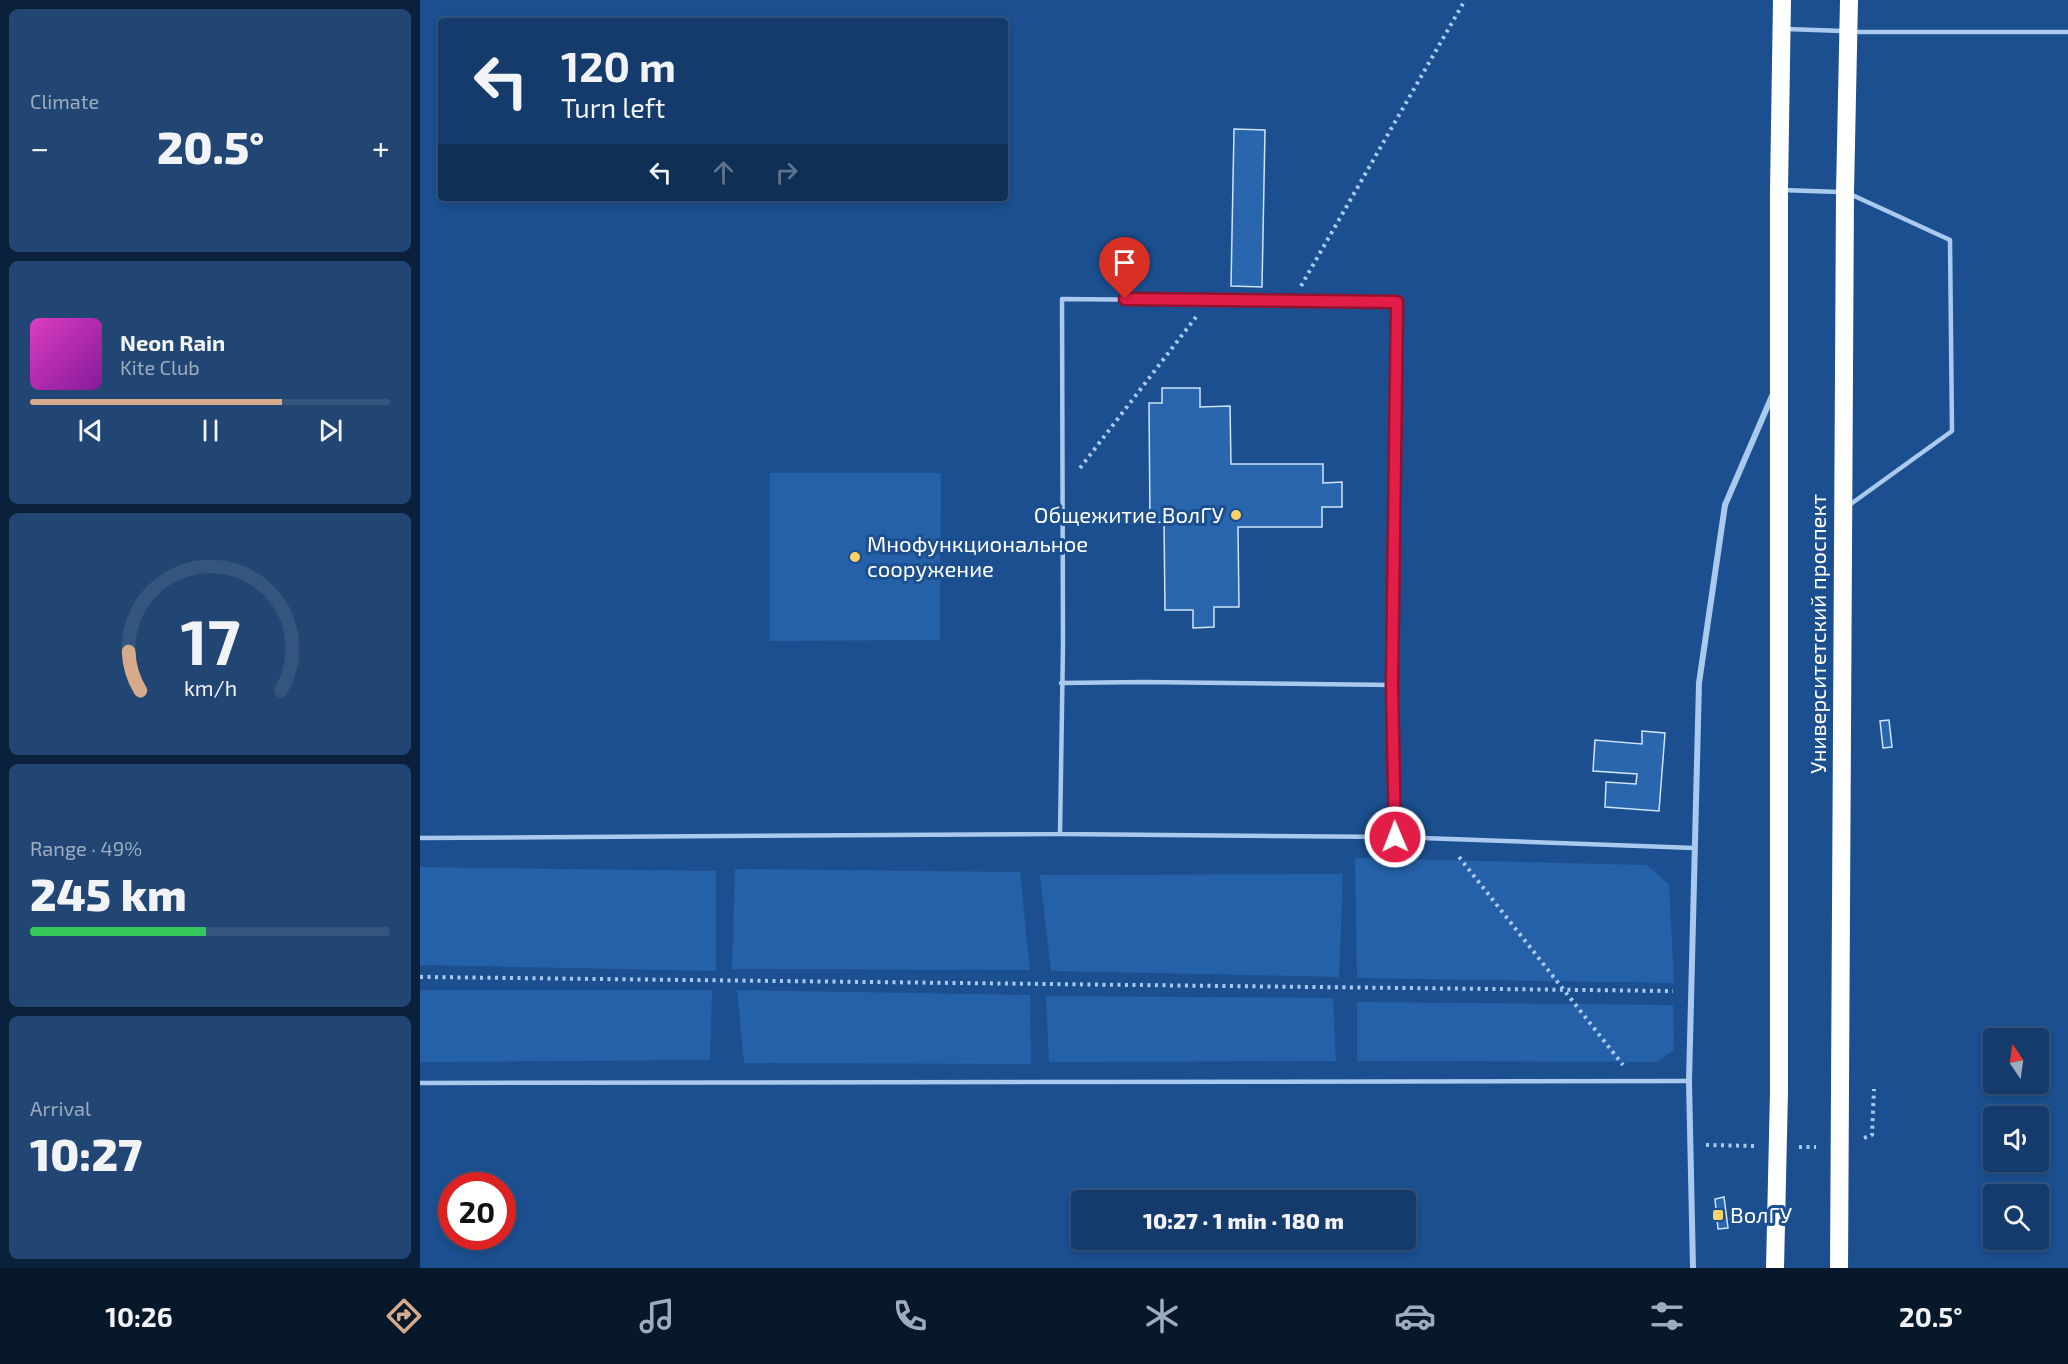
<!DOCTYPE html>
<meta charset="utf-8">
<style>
:root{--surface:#143b6b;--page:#214673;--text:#f1f3f6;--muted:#9dadc1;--line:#33557e;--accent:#d6ab8b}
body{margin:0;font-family:"Exo 2",sans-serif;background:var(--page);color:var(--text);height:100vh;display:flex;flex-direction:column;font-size:22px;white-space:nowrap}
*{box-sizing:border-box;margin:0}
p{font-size:20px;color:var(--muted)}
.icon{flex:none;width:33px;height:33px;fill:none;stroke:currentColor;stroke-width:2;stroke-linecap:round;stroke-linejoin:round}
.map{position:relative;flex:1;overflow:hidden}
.sheet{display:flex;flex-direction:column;gap:9px;padding:9px;background:#0b203b;width:420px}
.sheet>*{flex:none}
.banner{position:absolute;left:18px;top:18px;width:570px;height:183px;border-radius:6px;box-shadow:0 3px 9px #0003,0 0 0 2px var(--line);background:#143b6b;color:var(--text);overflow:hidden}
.needle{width:39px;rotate:347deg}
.tools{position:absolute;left:1563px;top:1028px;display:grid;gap:12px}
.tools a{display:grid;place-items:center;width:66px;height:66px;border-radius:6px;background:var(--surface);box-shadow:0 3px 9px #0003,0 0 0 2px var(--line);font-size:30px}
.speed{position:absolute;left:18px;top:1172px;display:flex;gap:12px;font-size:30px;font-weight:700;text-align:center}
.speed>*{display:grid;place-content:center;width:78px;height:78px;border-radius:50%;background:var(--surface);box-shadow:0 3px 9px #0003,0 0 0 2px var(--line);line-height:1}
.speed .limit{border:9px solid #d22;background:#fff;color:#111}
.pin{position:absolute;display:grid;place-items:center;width:51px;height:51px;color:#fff;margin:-62px -26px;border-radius:50% 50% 50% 0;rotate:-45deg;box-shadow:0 0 6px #0007}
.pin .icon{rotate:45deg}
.me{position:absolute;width:66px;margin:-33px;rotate:359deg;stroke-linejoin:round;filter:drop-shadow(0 0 4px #0008)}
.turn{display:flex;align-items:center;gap:21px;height:126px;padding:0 24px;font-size:27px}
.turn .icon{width:78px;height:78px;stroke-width:2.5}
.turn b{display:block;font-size:42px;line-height:51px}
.lanes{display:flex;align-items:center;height:57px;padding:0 24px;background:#0003;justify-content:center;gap:30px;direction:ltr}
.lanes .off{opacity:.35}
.big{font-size:45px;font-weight:800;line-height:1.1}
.sheet .widget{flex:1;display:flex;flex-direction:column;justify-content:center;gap:9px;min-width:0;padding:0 21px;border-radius:9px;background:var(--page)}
.sheet .dial{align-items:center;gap:0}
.dial svg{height:156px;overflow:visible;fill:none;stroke:var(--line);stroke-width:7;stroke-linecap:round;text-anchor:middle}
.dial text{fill:var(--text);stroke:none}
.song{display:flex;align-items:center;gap:18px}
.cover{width:72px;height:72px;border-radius:9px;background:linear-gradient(135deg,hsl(310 70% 55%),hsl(290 70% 35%))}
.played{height:6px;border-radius:3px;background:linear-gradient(90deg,var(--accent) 70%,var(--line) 70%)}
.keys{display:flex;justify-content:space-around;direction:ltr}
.heat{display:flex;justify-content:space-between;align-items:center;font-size:33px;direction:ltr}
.charge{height:9px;border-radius:4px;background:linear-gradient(90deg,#34c759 49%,var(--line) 0)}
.trip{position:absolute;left:651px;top:1190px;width:345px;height:60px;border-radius:6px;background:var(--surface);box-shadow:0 3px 9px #0003,0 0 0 2px var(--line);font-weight:800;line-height:60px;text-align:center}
.tabs{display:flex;height:96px;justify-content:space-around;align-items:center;background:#08182b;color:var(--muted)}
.tabs .icon{width:42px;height:42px}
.tabs .selected{color:var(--accent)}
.tabs b{font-size:27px;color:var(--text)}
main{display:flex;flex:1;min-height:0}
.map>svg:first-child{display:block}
</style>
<main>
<section class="sheet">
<div class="widget"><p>Climate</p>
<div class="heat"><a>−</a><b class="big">20.5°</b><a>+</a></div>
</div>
<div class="widget">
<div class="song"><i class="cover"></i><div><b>Neon Rain</b><p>Kite Club</p></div></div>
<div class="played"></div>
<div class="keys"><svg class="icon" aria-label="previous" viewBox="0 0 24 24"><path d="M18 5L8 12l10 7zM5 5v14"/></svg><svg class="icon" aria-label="pause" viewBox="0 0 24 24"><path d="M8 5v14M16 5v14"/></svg><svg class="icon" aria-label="next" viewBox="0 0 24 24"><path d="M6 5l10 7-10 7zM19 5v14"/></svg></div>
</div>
<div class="widget dial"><svg viewBox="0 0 100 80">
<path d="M14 69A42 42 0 1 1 86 69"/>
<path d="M14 69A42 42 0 0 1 8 49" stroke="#d6ab8b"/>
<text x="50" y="56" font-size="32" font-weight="700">17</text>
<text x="50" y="72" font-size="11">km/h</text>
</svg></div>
<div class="widget"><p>Range · 49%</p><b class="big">245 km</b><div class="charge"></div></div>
<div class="widget"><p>Arrival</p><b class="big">10:27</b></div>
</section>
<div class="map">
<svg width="1648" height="1268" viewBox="0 0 1648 1268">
<rect width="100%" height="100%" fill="#1b4f8f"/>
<!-- green -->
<path fill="#2461a8" d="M 350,473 L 521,473 L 520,640 L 350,641 Z
M 935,858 L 1226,865 L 1249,884 L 1254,983 L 937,978 Z
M 0,867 L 296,871 L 296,971 L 0,965 Z
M 315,869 L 600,872 L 610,970 L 312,969 Z
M 923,874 L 919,977 L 631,971 L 620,875 Z
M 0,990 L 292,990 L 290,1060 L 0,1062 Z
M 317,990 L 610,995 L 611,1064 L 324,1063 Z
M 626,996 L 913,998 L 916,1061 L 629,1062 Z
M 937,1002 L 1253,1005 L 1254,1050 L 1237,1062 L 937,1061 Z"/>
<!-- building -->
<path fill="#2a66ad" stroke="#cfe3fa" stroke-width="1.5" d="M 814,129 L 845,130 L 842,287 L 811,286 Z
M 742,388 L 780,388 L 780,407 L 810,406 L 811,464 L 903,464 L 903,483 L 922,482 L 922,507 L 902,507 L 902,527 L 818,527 L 819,607 L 794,607 L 794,627 L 773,628 L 773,610 L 745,610 L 744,522 L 730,523 L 729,403 L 742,403 Z
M 1469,720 L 1472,747 L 1463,748 L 1460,721 Z
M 1222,731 L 1245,733 L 1239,811 L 1185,807 L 1186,782 L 1216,784 L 1217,774 L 1173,771 L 1175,740 L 1222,744 Z
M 1304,1197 L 1308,1228 L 1298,1229 L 1295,1199 Z"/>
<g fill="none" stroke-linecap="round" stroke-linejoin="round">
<!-- path -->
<path stroke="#a9c9ee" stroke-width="4" stroke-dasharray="3 4.5" stroke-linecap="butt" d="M 881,286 L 1045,0
M 660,468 L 776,317
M 1039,857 L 1203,1065
M 0,977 L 1253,991
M 1444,1138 L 1452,1135 L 1454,1089
M 1286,1145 L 1336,1146
M 1379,1147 L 1396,1147"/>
<!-- lane -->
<path stroke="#a9c9ee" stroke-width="4.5" d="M 1366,29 L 1423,31
M 1432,32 L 1648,32
M 1362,190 L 1419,192
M 1428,506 L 1532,431 L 1530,240 L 1430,194
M 641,683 L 723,682 L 972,685
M 640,834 L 643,645 L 642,299 L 977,302 L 972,685 L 975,837
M 0,838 L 640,834 L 975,837 L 1274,848
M 0,1083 L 1269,1081"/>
<!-- street -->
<path stroke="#a9c9ee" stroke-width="6" d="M 1273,1268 L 1269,1081 L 1279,683 L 1305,505 L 1352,396"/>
<!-- highway -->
<path stroke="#fff" stroke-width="18" d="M 1355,1268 L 1359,1091 L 1359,190 L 1362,0
M 1419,1268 L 1425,192 L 1429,0"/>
</g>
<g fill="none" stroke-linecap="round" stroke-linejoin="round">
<defs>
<path id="route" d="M 705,299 L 977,302 L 972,685 L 975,837"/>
</defs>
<!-- route casing -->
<use href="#route" stroke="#92132f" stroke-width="15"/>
<!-- route -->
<use href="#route" stroke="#e11d48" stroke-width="10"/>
</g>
<!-- markers -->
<g fill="#ffd166" stroke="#1b4f8f" stroke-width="2">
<circle cx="816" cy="515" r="6"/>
<circle cx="435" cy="557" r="6"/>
<rect x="1292" y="1209" width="12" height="12" rx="3"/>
</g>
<g text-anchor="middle" stroke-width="6" stroke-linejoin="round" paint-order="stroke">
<!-- poi labels -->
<g font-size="22" fill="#fff" stroke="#1b4f8f" text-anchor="start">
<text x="804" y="523" text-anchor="end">Общежитие ВолГУ</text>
<text x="447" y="552">Мнофункциональное<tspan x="447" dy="25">сооружение</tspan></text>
<text x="1310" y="1223">ВолГУ</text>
</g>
<!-- street labels -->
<g font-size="22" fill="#fff" stroke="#1b4f8f">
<text transform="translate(1398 634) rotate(-90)" y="8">Университетский проспект</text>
</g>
</g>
</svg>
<div class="tools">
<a><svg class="needle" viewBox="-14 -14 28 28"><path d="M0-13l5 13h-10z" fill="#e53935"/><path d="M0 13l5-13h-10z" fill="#9dadc1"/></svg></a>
<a><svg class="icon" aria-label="sound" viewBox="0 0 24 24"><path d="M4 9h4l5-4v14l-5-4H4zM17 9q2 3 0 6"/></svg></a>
<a><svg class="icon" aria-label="search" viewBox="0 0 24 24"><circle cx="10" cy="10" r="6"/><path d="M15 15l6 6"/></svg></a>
</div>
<div class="speed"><div class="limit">20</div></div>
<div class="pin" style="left:705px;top:299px;background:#d93025"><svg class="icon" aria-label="arrive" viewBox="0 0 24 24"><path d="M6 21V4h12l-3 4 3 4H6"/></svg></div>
<svg class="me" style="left:975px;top:837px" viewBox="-20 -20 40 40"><circle r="17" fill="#e11d48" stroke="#fff" stroke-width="3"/><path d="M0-11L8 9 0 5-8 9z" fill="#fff"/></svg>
<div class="trip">10:27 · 1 min · 180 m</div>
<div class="banner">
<div class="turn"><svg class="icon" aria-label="left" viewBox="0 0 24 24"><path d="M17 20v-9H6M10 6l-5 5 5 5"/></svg><div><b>120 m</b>Turn left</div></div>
<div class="lanes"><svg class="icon" aria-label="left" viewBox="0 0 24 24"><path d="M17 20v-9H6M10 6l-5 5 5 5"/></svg><svg class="icon off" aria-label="ahead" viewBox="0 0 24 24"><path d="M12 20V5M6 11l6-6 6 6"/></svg><svg class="icon off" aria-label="right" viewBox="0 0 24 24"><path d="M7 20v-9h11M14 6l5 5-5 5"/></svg></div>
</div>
</div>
</main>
<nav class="tabs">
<b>10:26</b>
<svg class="icon selected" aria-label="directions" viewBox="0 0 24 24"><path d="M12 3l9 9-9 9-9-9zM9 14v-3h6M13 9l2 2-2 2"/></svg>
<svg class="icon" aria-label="music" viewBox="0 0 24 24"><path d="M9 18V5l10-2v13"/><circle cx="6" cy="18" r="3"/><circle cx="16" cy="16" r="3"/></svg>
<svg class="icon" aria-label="phone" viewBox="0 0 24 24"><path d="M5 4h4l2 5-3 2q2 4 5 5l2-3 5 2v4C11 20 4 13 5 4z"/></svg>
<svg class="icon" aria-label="climate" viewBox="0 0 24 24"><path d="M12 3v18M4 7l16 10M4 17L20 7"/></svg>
<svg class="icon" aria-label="car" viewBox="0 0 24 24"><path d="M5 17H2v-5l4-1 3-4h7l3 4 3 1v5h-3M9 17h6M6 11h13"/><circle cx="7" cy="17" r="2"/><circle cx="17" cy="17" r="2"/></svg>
<svg class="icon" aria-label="filters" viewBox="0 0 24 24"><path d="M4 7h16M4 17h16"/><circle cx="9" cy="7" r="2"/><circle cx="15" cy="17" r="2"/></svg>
<b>20.5°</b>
</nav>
